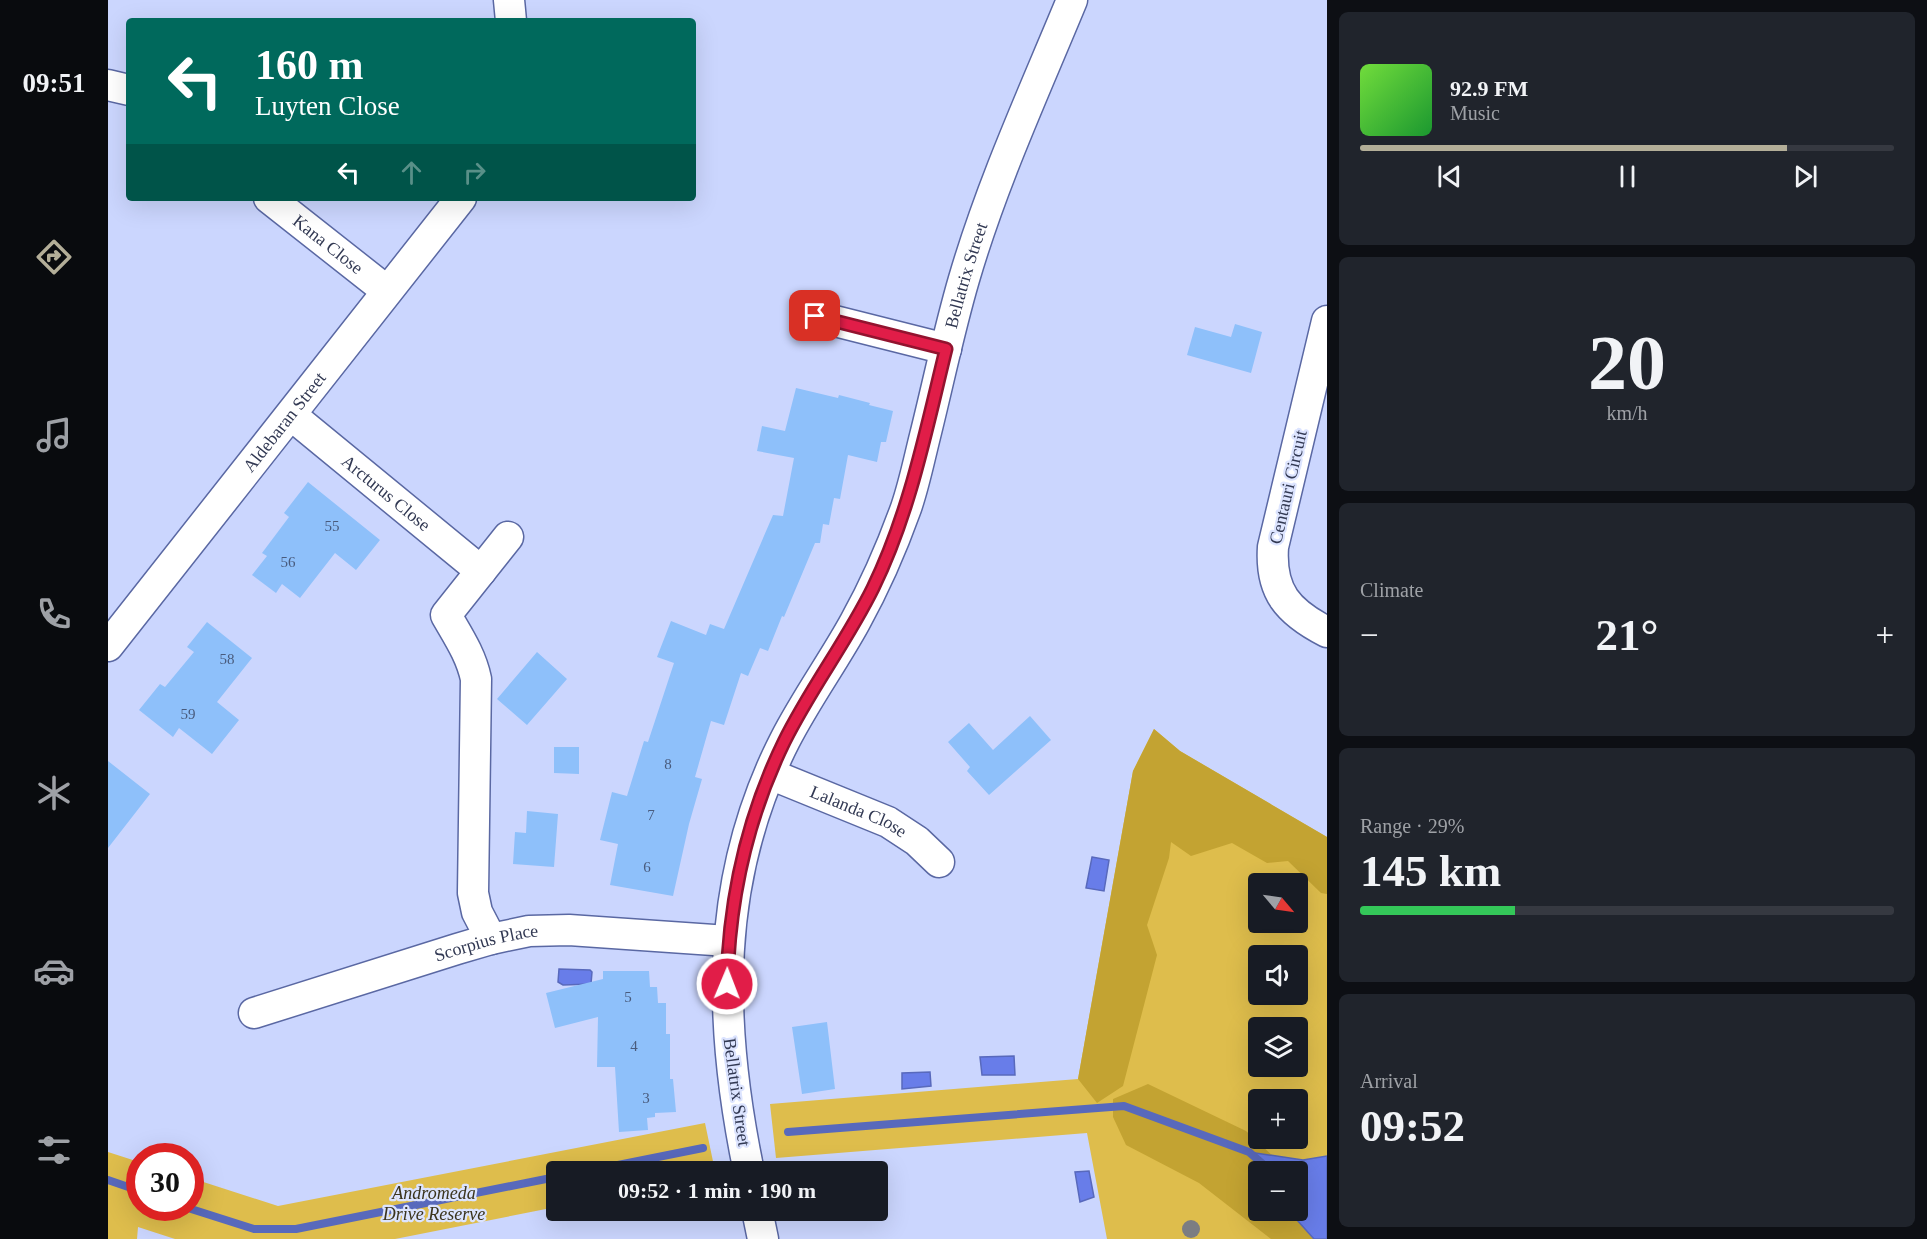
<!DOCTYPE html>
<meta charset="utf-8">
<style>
:root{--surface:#171b24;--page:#20242c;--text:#f1f3f6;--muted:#9ea1a6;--line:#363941;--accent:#b3ae98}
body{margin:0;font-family:Georgia,serif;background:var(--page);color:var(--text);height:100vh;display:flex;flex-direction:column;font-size:22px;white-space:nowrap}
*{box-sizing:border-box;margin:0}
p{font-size:20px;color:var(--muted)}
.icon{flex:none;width:33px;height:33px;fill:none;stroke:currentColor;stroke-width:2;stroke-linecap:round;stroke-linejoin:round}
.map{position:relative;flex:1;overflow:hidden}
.sheet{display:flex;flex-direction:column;gap:12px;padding:12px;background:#0d0f14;width:600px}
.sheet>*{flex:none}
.top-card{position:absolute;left:18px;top:18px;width:570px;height:183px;border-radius:6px;box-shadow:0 6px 24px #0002;background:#00695c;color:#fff;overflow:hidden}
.needle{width:39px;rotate:119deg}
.buttons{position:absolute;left:1140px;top:873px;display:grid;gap:12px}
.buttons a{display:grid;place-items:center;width:60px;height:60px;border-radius:6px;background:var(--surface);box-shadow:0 6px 24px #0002;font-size:30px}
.speed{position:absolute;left:18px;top:1143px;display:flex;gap:12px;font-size:30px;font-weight:700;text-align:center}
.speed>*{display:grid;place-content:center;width:78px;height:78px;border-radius:50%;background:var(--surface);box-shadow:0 6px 24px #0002;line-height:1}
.speed .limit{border:9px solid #d22;background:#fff;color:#111}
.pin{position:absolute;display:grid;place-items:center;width:51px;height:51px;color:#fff;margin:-26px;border-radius:12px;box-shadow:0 3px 9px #0006}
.me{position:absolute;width:66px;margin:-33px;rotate:1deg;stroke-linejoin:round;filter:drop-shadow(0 0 4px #0008)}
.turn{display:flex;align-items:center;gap:21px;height:126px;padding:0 30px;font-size:27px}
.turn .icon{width:78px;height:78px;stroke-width:2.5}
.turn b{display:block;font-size:42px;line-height:51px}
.lanes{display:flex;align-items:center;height:57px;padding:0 30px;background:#0003;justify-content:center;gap:30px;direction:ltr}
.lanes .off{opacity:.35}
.big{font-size:45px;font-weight:700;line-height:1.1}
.sheet .widget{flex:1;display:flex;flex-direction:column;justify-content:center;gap:9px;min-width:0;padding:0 21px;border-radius:9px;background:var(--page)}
.sheet .dial{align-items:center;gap:0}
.dial b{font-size:78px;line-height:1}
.song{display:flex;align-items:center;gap:18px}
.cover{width:72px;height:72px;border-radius:9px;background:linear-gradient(135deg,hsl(100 70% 55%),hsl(130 70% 35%))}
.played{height:6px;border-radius:3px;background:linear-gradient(90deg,var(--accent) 80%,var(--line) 80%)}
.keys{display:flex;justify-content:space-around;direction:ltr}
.heat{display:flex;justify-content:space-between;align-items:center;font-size:33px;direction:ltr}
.charge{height:9px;border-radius:4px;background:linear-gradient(90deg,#34c759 29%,var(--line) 0)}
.trip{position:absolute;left:438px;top:1161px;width:342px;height:60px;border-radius:6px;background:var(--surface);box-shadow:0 6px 24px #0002;font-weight:700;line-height:60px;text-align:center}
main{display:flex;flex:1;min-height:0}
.menu{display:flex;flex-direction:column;width:108px;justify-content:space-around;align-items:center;background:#090b0e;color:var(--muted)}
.menu .icon{width:42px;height:42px}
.menu .current{color:var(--accent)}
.menu b{font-size:27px;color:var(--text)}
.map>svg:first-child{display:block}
</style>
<main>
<nav class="menu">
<b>09:51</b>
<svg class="icon current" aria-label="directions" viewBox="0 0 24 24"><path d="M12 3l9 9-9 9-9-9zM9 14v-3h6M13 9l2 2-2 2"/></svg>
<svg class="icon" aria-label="music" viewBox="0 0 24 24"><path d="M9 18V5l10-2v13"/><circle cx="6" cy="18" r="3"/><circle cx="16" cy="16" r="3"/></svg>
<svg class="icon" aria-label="phone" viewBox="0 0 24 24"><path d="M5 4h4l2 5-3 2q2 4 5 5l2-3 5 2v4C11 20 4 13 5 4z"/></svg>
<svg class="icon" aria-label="climate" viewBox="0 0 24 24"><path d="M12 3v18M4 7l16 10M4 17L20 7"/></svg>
<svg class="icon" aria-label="car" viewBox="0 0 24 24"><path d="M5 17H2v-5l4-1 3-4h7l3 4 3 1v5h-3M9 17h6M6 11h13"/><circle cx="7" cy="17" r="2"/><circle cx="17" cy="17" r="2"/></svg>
<svg class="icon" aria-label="filters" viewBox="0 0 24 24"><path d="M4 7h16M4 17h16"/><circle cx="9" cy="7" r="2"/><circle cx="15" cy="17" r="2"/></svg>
</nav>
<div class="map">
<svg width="1219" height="1239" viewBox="0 0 1219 1239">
<rect width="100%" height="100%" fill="#cbd6fe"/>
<!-- green -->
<path fill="#debd4c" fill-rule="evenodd" d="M 1046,729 L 1072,751 L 1219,837 L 1219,1239 L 999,1239 L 979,1133 L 668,1158 L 662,1104 L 970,1079 L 1025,771 ZM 1150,884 L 1190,884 L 1190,922 L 1150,922 ZM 1150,956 L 1190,956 L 1190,994 L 1150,994 ZM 1150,1028 L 1190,1028 L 1190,1066 L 1150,1066 ZM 1150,1100 L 1190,1100 L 1190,1138 L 1150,1138 ZM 1150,1172 L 1190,1172 L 1190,1210 L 1150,1210 Z
M 597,1123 L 607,1171 L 448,1172 L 448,1207 L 287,1239 L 67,1239 L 30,1227 L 29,1239 L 0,1239 L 0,1152 L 31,1162 L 32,1208 L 82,1208 L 83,1178 L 170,1206 Z"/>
<!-- forest -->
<path fill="#c3a332" d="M 1046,729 L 1072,751 L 1219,837 L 1219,894 L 1213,893 L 1180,861 L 1159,863 L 1124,843 L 1083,856 L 1063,842 L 1061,858 L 1039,925 L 1049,955 L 1015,1086 L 989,1103 L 970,1079 L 1025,771 Z
M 1040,1084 L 1138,1131 L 1181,1171 L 1150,1172 L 1150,1210 L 1190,1210 L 1219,1239 L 1163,1239 L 1091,1183 L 1018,1145 L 1005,1117 L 1005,1099 Z"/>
<!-- water -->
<path fill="#687de9" stroke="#5869bc" stroke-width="1.5" d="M 984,857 L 1001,860 L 996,891 L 978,888 Z
M 451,969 L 482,970 L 484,972 L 483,984 L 455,985 L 450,982 Z
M 906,1056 L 907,1075 L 874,1075 L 872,1057 Z
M 822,1072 L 823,1086 L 794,1089 L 794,1073 Z
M 1141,1152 L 1195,1160 L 1219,1156 L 1219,1239 L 1206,1239 L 1181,1211 L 1190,1210 L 1190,1172 L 1154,1171 Z
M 981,1171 L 986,1197 L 972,1202 L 967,1172 Z"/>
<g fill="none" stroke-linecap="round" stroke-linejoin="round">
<!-- stream -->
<path stroke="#5869bc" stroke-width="8" d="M 680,1132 L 1016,1106 L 1141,1152 L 1164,1172
M 475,1172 L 595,1148
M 0,1180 L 32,1191
M 80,1208 L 146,1229 L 188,1229 L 448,1177"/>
</g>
<!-- building -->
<path fill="#8ec0fa" d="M 1127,324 L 1154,332 L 1143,373 L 1079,355 L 1087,327 L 1123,337 Z
M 688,388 L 730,398 L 731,395 L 762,403 L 761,405 L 785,411 L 778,442 L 773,442 L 769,462 L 740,455 L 732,499 L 726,498 L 721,525 L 715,524 L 712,543 L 707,543 L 676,617 L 674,616 L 660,651 L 652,648 L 640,676 L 633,673 L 616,725 L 603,721 L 587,777 L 594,779 L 581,824 L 565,896 L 502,885 L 510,844 L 492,840 L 504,792 L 519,796 L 536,741 L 540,742 L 566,663 L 549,657 L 563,621 L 598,635 L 602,624 L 616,629 L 665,515 L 675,516 L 686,458 L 649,451 L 654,426 L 677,431 Z
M 200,482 L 272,540 L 248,570 L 227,553 L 192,598 L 174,584 L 168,593 L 144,575 L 159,556 L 154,553 L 181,517 L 176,513 Z
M 99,622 L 144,658 L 109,702 L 131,720 L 104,754 L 71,728 L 65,737 L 31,710 L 52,684 L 57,687 L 86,652 L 79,647 Z
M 429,652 L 459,679 L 419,725 L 389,699 Z
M 922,716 L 943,740 L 881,795 L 859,771 L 862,767 L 840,742 L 861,723 L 885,750 Z
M 446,747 L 471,747 L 471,774 L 446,773 Z
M 0,761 L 42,794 L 0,848 Z
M 419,811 L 450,814 L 446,867 L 405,864 L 407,832 L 418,833 Z
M 495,971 L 541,971 L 542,987 L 549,987 L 550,1003 L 558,1003 L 558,1034 L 562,1034 L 562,1079 L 565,1079 L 568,1112 L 547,1113 L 547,1117 L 539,1118 L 540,1130 L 511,1132 L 507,1067 L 489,1067 L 490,1017 L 447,1028 L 438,993 L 495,979 Z
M 719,1022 L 727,1089 L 694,1094 L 684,1027 Z"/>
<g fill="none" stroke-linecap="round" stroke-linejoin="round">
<defs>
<g id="street">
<path d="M 401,0 L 403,21"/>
<path d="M 0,85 L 21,90"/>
<path id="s1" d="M 161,198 L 279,291"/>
<path d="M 707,316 L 838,349"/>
<path d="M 1219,321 L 1165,547 C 1162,592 1180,612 1219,632"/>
<path id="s2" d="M 183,415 L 373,571"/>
<path id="s3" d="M 0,646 L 353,198"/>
<path id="s4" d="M 662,774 L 780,822 L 809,841 L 831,862"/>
<path d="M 383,939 L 369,912 L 365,893 L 368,679 C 363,655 350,636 338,615 L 400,537"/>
<path id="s5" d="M 146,1013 L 349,949 L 383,939 L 421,931 L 461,930 L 620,941"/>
<path id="s6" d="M 641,1172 C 610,1023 606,879 677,740 C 698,699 725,662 747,622 C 767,586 784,547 798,508 C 806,485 811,460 817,436 C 830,384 841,330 856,279 C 884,183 926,92 964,0"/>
<path d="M 649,1210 L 655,1239"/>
</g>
</defs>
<!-- street casing -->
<use href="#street" stroke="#5a68a3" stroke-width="33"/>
<!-- street -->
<use href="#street" stroke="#fff" stroke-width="30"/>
</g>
<!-- trees -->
<circle fill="#7c7d82" cx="1083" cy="1229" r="9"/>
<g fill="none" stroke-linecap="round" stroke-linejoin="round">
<defs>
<path id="route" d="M 619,984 C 621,899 639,818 676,742 C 702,689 739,641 765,588 C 802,512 818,430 838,349 L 707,316"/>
</defs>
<!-- route casing -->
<use href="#route" stroke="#92132f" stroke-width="15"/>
<!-- route -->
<use href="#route" stroke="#e11d48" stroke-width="10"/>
</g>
<g text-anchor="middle" stroke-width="4.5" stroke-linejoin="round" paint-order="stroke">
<!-- number labels -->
<g font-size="15" fill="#495b7d">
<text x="224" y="531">55</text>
<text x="180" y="567">56</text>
<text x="119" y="664">58</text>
<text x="80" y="719">59</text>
<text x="560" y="769">8</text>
<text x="543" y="820">7</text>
<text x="539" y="872">6</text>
<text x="520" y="1002">5</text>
<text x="526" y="1051">4</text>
<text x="538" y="1103">3</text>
</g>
<!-- street labels -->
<g font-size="18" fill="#323953" stroke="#dce4ff">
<text dy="6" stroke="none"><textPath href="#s1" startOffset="75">Kana Close</textPath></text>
<text dy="6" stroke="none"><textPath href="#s6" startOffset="945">Bellatrix Street</textPath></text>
<text dy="6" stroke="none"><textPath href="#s3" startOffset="285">Aldebaran Street</textPath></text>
<text transform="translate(1180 487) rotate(-77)" y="6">Centauri Circuit</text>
<text dy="6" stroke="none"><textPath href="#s2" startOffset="123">Arcturus Close</textPath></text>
<text dy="6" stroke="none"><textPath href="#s4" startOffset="96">Lalanda Close</textPath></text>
<text dy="6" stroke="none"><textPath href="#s5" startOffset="243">Scorpius Place</textPath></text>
<text transform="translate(629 1092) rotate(82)" y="6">Bellatrix Street</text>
</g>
<!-- park labels -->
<g font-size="18" font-style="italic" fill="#3b341d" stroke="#dce4ff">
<text x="326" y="1199">Andromeda<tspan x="326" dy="21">Drive Reserve</tspan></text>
</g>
</g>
</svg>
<div class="buttons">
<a><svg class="needle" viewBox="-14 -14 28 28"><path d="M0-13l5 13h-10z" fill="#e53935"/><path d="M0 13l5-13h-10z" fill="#9ea1a6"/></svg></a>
<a><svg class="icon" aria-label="sound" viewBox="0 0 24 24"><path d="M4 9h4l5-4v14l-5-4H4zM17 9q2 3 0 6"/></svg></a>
<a><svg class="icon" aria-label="layers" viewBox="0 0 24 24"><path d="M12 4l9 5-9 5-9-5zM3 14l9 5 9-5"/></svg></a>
<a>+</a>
<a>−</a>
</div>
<div class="speed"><div class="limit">30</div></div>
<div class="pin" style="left:707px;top:316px;background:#d93025"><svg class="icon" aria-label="arrive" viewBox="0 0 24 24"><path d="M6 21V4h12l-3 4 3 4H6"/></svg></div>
<svg class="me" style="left:619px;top:984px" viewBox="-20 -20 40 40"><circle r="17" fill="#e11d48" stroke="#fff" stroke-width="3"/><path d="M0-11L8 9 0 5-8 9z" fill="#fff"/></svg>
<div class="trip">09:52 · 1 min · 190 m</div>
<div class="top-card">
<div class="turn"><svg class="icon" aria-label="left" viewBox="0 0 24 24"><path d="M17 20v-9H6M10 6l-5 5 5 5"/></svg><div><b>160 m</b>Luyten Close</div></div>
<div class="lanes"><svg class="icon" aria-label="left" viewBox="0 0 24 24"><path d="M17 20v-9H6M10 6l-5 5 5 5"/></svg><svg class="icon off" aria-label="ahead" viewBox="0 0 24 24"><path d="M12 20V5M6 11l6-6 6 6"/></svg><svg class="icon off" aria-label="right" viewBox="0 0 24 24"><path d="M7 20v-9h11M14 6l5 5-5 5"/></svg></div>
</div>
</div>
<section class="sheet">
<div class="widget">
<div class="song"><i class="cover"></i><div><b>92.9 FM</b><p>Music</p></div></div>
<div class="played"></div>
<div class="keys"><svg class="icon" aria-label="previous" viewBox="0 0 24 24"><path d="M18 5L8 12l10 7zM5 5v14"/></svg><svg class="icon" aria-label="pause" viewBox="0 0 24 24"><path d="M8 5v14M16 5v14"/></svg><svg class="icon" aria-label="next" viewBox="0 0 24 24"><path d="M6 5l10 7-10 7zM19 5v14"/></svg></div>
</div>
<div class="widget dial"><b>20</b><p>km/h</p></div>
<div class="widget"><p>Climate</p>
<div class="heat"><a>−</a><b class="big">21°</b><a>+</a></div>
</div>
<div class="widget"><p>Range · 29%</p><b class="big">145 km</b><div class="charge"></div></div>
<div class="widget"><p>Arrival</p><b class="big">09:52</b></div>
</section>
</main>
